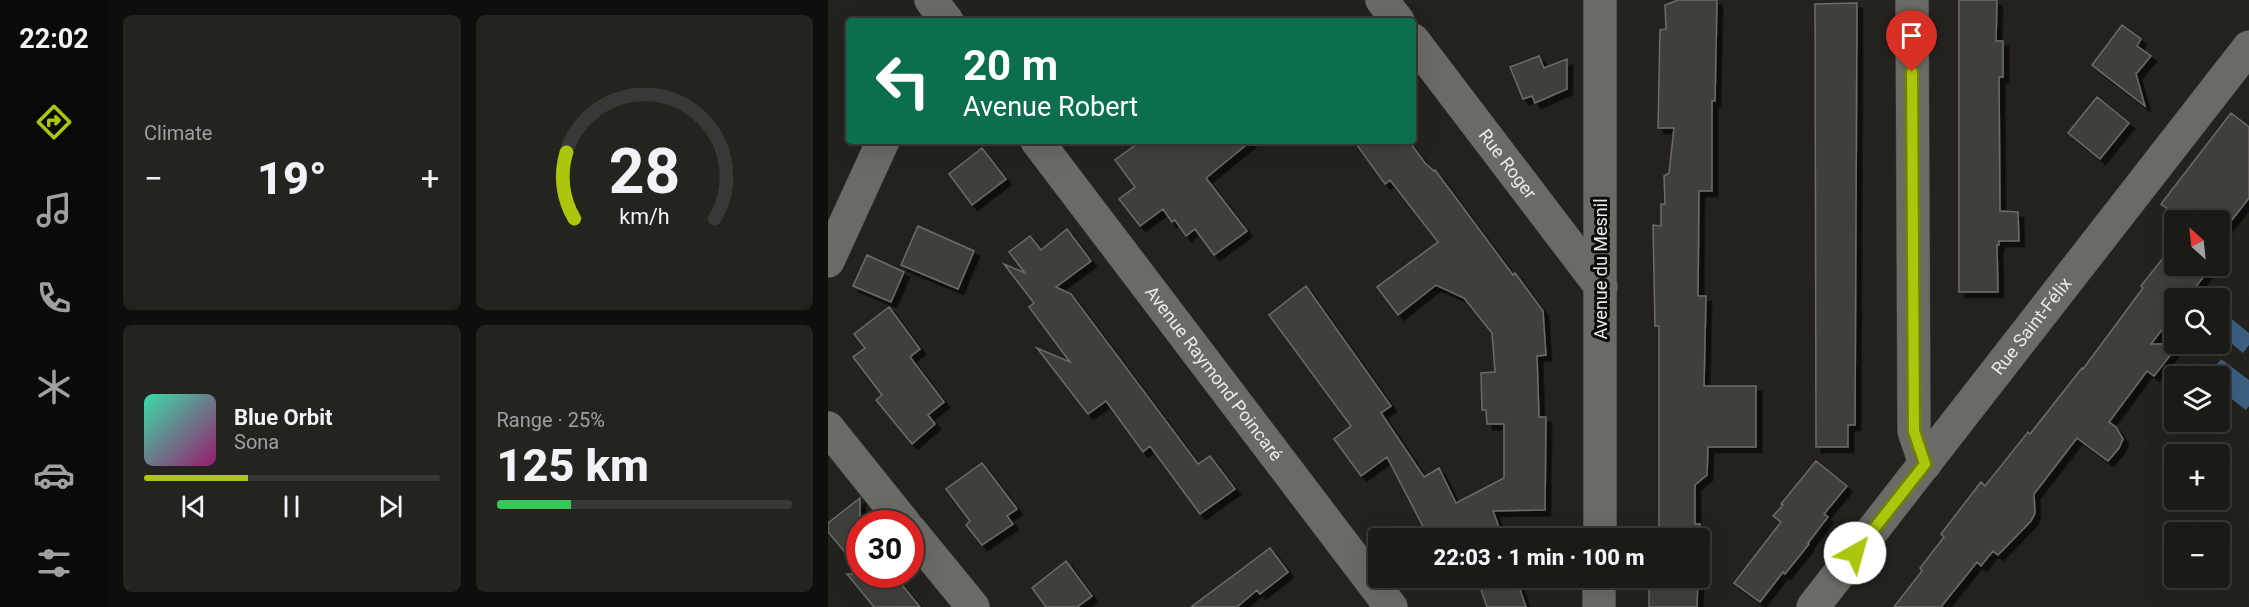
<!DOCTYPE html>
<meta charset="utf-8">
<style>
:root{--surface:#1a1a17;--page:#232320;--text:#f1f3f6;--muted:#9fa1a1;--line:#383836;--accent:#adc60d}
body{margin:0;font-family:Roboto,sans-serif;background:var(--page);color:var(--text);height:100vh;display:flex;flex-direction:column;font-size:22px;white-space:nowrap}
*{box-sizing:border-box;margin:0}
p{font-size:20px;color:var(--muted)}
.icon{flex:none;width:33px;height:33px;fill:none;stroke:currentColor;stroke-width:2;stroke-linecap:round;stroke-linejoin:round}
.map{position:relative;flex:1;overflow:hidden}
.sheet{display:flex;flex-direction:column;gap:15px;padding:15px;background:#0e0e0d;width:720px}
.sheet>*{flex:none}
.hud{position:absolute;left:18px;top:18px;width:570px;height:126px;border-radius:6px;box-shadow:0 6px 24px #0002,0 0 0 2px var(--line);background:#0b6e4f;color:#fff;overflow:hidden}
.needle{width:39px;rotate:333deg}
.controls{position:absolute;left:1336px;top:210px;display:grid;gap:12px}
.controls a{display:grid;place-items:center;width:66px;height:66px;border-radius:6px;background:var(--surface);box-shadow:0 6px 24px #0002,0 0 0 2px var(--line);font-size:30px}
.speed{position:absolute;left:18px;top:510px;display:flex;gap:12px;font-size:30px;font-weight:700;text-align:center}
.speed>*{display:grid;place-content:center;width:78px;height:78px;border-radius:50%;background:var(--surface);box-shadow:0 6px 24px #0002,0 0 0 2px var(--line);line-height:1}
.speed .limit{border:9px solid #d22;background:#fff;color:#111}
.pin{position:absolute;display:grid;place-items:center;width:51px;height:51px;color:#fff;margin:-62px -26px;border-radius:50% 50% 50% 0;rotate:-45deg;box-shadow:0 0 6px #0007}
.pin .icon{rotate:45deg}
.me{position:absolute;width:66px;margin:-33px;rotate:38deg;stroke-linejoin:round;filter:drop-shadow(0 0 4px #0008)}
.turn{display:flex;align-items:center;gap:21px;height:126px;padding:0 18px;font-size:27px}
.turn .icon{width:78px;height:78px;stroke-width:2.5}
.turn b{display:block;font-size:42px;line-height:51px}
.big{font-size:45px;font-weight:800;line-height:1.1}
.sheet .tile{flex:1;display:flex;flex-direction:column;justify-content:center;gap:9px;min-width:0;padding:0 21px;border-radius:9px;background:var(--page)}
.sheet .dial{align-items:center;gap:0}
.dial svg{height:156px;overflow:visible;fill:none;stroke:var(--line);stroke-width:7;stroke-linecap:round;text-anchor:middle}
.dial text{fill:var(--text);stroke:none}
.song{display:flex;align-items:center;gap:18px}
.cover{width:72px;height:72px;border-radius:9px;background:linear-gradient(135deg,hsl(160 70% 55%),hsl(320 70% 35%))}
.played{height:6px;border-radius:3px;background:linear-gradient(90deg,var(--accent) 35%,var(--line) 35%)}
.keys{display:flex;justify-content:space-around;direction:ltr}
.heat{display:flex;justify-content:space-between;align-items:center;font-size:33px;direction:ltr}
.charge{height:9px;border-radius:4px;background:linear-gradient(90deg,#34c759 25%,var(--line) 0)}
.sheet .tiles{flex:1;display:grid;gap:15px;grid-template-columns:repeat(2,1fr)}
.trip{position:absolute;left:540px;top:528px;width:342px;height:60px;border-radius:6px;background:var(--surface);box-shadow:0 6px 24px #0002,0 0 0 2px var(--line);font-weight:800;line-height:60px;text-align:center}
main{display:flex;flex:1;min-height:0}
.tabs{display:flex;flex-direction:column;width:108px;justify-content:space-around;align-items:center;background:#0a0a09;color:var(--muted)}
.tabs .icon{width:42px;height:42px}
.tabs .on{color:var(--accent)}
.tabs b{font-size:27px;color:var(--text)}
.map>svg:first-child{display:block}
</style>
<main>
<nav class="tabs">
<b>22:02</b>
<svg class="icon on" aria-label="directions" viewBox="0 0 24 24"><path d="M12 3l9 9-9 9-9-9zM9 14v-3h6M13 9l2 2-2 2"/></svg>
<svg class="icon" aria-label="music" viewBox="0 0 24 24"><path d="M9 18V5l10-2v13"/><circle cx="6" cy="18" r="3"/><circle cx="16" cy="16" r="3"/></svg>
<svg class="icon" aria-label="phone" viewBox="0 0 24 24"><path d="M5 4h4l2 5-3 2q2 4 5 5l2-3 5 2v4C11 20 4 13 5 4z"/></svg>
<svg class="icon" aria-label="climate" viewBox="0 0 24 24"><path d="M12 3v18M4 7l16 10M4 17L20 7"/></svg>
<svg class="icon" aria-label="car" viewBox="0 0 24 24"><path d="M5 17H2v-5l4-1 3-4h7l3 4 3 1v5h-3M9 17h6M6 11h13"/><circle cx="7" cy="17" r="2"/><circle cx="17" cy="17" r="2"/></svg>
<svg class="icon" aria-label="filters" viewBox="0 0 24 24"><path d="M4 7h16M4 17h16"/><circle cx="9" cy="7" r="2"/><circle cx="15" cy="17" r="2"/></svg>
</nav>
<section class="sheet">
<div class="tiles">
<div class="tile"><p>Climate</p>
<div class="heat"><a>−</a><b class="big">19°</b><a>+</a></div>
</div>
<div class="tile dial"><svg viewBox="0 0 100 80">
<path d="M14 69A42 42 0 1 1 86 69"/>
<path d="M14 69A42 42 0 0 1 10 35" stroke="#adc60d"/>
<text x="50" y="56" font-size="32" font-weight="700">28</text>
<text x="50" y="72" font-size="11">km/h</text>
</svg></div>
<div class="tile">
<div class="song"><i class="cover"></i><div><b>Blue Orbit</b><p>Sona</p></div></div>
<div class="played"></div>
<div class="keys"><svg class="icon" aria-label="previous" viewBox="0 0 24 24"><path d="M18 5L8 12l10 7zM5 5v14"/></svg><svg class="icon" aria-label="pause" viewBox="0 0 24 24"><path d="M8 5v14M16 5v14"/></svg><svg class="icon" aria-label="next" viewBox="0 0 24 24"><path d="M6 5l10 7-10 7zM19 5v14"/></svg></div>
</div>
<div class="tile"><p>Range · 25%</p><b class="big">125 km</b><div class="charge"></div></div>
</div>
</section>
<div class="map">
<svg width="1421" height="607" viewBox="0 0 1421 607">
<defs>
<filter id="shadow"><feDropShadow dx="5.5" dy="5.5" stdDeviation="0" flood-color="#0009"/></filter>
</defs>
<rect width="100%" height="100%" fill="#23221f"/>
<!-- water -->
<path fill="#3c6083" d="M 1395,312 L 1421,333 L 1421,345 L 1415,353 L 1392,334 L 1392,315 Z
M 1393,359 L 1421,380 L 1421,406 L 1418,410 L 1392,390 L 1392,376 L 1380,376 Z"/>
<!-- building -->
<path fill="#413f3b" stroke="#6e6b67" stroke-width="1.5" filter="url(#shadow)" d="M 850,0 L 889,0 L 887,101 L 884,101 L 884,191 L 871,191 L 870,296 L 878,296 L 876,386 L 928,386 L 928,447 L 880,447 L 879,475 L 867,485 L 867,524 L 872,524 L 871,538 L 831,538 L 831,326 L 827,326 L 825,225 L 833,226 L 833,204 L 837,204 L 836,176 L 841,173 L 846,128 L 830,128 L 832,30 L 838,29 L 837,5 Z
M 1131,0 L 1169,0 L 1168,41 L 1175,41 L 1175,77 L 1171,77 L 1172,211 L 1190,212 L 1191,241 L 1171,241 L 1171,245 L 1169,245 L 1170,292 L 1131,292 Z
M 1029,3 L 1027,425 L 1020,425 L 1020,447 L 988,447 L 987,4 Z
M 1294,25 L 1313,39 L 1309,46 L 1323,56 L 1308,74 L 1317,106 L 1264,65 Z
M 711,56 L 716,68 L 739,59 L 739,89 L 707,103 L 704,96 L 695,99 L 682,67 Z
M 1269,97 L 1301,123 L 1272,159 L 1240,133 Z
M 1403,113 L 1421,127 L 1421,198 L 1392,235 L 1392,220 L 1355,220 L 1333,204 Z
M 313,141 L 423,141 L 378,178 L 419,231 L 386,255 L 367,229 L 358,236 L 347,220 L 344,222 L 335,209 L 312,226 L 291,199 L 307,187 L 287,160 Z
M 526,141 L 581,141 L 597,163 L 606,171 L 607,170 L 685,275 L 687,273 L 715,311 L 718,355 L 709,356 L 711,417 L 718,417 L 717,510 L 665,511 L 675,538 L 601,538 L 559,457 L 533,476 L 506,439 L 523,426 L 441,315 L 478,286 L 563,406 L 553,413 L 596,477 L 611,468 L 628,503 L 676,478 L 676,424 L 659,424 L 658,410 L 654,410 L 653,373 L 667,372 L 664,333 L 636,298 L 608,285 L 570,315 L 549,287 L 610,242 L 562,180 L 557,184 Z
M 154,148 L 178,179 L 144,205 L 121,174 Z
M 90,226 L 146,251 L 130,289 L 73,265 Z
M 239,229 L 263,261 L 228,287 L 243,294 L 370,464 L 382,456 L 407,489 L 372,514 L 322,446 L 315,452 L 278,401 L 260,414 L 209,348 L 242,362 L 201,307 L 206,303 L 176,264 L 197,273 L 181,252 L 202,236 L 213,250 Z
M 1347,243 L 1347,266 L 1384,266 L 1359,298 L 1347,298 L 1347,313 L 1323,344 L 1351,344 L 1326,376 L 1319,371 L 1281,422 L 1288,427 L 1295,439 L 1291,448 L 1280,461 L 1249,438 L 1206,494 L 1207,513 L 1203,521 L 1170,555 L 1165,551 L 1153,566 L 1149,562 L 1113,607 L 1066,607 L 1094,571 L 1092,568 L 1116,537 L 1113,534 L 1153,482 L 1157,486 L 1200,432 L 1202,434 L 1254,368 L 1255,369 L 1315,288 L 1313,286 Z
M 39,255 L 76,272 L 63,302 L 25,286 Z
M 61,307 L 92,349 L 82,357 L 116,402 L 100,415 L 107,424 L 84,444 L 48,400 L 54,395 L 25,357 L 37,348 L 26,334 Z
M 988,461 L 1019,486 L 996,514 L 1000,517 L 980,543 L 981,544 L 957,574 L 955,572 L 932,602 L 906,583 L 953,522 L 945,516 L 955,505 L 953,504 Z
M 154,463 L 189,509 L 179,516 L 185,524 L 154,545 L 138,525 L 142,521 L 118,489 Z
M 32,498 L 32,570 L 0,532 L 0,523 Z
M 442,548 L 460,572 L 432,594 L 429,590 L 409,607 L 363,607 Z
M 238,561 L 264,596 L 249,607 L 218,607 L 204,588 Z
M 19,574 L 65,574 L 92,607 L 46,607 Z
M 649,578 L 688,578 L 698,607 L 659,607 Z
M 821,578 L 870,578 L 869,607 L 821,607 Z"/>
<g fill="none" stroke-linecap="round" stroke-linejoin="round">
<defs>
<g id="minor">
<path d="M 103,0 L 119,21"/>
<path d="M 554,0 L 570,21"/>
<path d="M 1084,0 L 1086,431 L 1097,464"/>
<path id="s1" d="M 585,40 L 773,287"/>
<path id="s2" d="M 209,141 L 563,607"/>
<path d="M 0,261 L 55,141"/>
<path d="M 0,428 L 77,524"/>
<path d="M 82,530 L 145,607"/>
<path d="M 772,538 L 772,0"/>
<path d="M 771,607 L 771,578"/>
<path id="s3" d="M 985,607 L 1421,47"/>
</g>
</defs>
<!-- minor casing -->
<use href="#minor" stroke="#3e3d3a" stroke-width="34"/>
<!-- minor -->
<use href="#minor" stroke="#6b6a65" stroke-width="33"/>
</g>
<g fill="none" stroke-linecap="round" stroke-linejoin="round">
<defs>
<path id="route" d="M 1027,553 L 1097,464 L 1086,431 L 1084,72"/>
</defs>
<!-- route casing -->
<use href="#route" stroke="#708108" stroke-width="15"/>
<!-- route -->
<use href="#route" stroke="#adc60d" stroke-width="10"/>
</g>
<g text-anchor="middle" stroke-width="6" stroke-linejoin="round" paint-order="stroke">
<!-- street labels -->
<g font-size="18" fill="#ebeae8" stroke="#0c0c0a">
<text dy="6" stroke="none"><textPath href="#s1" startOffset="156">Rue Roger</textPath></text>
<text transform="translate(773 269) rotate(-90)" y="6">Avenue du Mesnil</text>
<text dy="6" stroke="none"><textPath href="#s3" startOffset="356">Rue Saint-Félix</textPath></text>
<text dy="6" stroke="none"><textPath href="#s2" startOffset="292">Avenue Raymond Poincaré</textPath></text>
</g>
</g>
</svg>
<div class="controls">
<a><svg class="needle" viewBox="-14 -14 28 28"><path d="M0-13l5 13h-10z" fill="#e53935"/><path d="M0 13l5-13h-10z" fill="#9fa1a1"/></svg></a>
<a><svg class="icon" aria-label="search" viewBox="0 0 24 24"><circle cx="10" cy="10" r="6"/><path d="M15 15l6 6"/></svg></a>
<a><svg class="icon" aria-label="layers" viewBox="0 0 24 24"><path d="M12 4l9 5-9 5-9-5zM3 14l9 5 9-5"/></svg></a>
<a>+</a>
<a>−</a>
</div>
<div class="speed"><div class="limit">30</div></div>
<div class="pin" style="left:1084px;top:72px;background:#d93025"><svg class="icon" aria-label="arrive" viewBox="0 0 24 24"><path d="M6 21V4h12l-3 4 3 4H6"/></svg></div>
<svg class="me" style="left:1027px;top:553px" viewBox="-20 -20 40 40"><circle r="19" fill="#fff"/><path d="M0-13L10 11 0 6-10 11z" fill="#adc60d"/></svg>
<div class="trip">22:03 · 1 min · 100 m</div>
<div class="hud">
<div class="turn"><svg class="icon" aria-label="left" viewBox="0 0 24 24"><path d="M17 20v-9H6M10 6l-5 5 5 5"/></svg><div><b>20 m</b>Avenue Robert</div></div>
</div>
</div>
</main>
